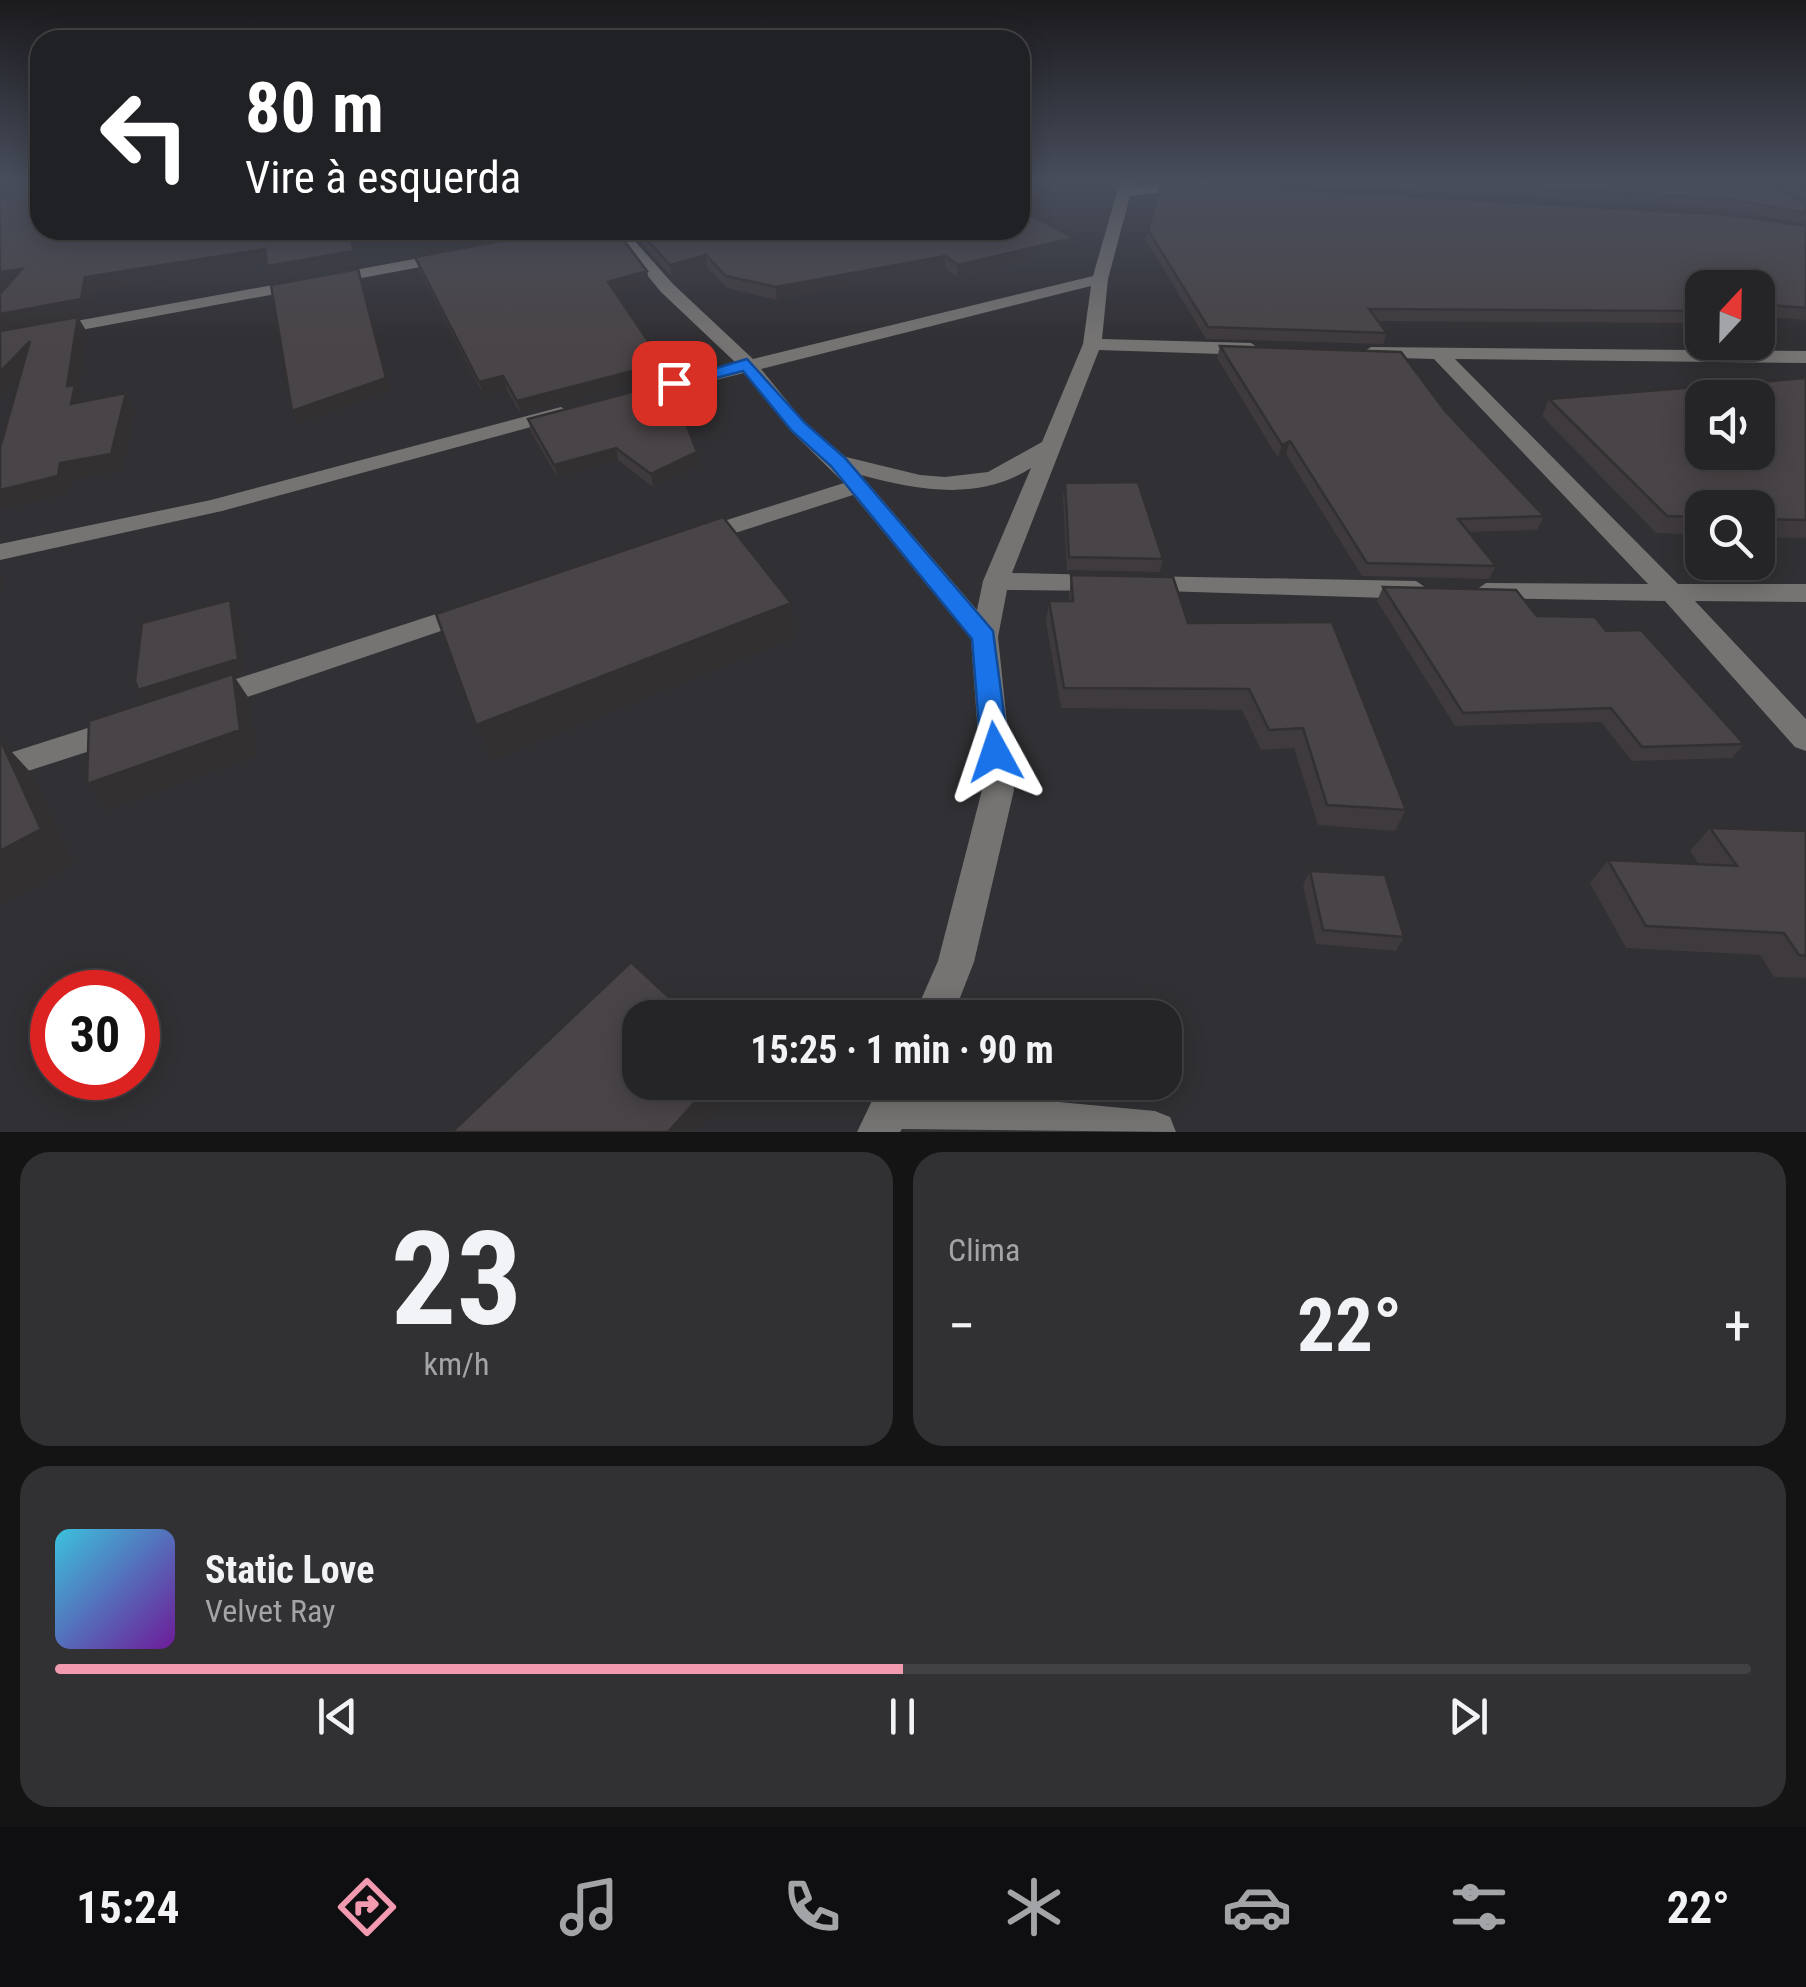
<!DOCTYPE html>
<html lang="pt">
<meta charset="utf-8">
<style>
:root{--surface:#252427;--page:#313033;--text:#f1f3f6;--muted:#a3a4a7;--line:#424144;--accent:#f19ab0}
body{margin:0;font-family:"Roboto Condensed",sans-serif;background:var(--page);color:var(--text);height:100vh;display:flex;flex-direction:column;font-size:38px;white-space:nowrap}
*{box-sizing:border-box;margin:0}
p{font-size:32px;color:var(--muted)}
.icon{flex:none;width:55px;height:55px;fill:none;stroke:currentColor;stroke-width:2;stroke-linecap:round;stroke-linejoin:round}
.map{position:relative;height:1132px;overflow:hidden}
.side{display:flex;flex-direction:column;gap:20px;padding:20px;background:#141415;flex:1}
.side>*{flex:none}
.hud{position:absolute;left:30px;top:30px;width:1000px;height:210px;border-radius:30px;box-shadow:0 5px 25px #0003,0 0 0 2px var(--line);background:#202124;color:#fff;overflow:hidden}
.needle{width:65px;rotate:22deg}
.controls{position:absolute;left:1685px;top:270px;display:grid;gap:20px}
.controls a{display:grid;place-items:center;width:90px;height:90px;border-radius:20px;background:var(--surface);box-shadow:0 5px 25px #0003,0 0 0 2px var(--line);font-size:50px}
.speed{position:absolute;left:30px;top:970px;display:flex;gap:20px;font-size:50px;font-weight:700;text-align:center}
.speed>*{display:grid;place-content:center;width:130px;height:130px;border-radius:50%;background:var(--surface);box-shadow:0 5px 25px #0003,0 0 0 2px var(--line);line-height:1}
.speed .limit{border:15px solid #d22;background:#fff;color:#111}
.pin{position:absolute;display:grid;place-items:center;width:85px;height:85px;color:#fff;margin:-42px;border-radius:20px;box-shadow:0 5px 15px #0006}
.me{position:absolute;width:110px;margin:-55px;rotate:355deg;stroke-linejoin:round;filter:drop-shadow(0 0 8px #0008)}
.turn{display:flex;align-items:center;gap:35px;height:210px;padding:0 50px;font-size:45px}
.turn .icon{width:130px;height:130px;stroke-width:2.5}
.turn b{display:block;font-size:70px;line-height:85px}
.big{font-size:75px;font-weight:700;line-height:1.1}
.side .widget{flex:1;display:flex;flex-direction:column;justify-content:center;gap:15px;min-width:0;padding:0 35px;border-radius:30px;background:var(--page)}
.side .dial{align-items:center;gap:0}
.dial b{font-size:130px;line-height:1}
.song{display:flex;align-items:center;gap:30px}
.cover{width:120px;height:120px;border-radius:15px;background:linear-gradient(135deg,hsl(190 70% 55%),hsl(280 70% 35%))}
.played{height:10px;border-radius:5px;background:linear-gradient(90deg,var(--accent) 50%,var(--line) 50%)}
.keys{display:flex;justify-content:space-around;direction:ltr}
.heat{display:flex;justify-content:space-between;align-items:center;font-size:55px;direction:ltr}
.side .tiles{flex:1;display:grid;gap:20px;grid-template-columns:1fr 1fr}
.widget:last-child{grid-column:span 2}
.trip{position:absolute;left:622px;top:1000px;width:560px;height:100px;border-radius:30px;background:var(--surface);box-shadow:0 5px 25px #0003,0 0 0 2px var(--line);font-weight:700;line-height:100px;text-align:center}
.tab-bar{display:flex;height:160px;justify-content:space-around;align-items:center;background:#0f0e10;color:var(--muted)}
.tab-bar .icon{width:70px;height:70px}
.tab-bar .selected{color:var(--accent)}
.tab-bar b{font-size:45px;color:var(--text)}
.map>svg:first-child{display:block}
</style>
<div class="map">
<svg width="1806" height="1132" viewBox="0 0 1806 1132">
<rect width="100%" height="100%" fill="#313034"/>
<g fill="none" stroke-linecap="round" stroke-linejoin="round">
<!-- minor -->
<path fill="#767473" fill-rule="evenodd" d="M 1125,181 L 1139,181 L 1134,187 L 1205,181 L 1230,188 L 1223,192 L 1199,188 L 1130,196 L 1108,279 L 1102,339 L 1251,343 L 1260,349 L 1251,355 L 1099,350 L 1012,573 L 1101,575 L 1114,583 L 1101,591 L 1007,590 L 998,637 L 1014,790 L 974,962 L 952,1018 L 913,1018 L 938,961 L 982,790 L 971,639 L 853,495 L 707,542 L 689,542 L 686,537 L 689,532 L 844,483 L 791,431 L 744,373 L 639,399 L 632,397 L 632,389 L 736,363 L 661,292 L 610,230 L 625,230 L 673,284 L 753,359 L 1093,276 L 1117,192 ZM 1091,286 L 1083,344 L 1042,442 L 988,472 L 945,477 L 920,475 L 846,457 L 805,423 L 761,369 ZM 1031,468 L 983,581 L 977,610 L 861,475 C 918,490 978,502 1031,468 Z
M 447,253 L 455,258 L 453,261 L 0,345 L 0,335 Z
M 1371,347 L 1806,351 L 1806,363 L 1455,359 L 1678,584 L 1806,584 L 1806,602 L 1695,601 L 1806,719 L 1806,751 L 1795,747 L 1665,601 L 1477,598 L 1473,592 L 1486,583 L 1648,584 L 1434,359 L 1364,357 L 1362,353 Z
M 561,407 L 571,413 L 568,417 L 222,511 L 0,560 L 0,544 L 211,500 Z
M 1141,576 L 1416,581 L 1429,590 L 1416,599 L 1132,590 L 1128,584 L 1132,578 Z
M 470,603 L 483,612 L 479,618 L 209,710 L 199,707 L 194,699 L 199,691 Z
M 119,718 L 130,722 L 134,730 L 130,738 L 0,780 L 0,756 Z
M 881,1082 L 923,1082 L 920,1089 L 1155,1111 L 1170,1117 L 1176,1132 L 902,1129 L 900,1132 L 857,1132 Z"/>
</g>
<!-- wall -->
<path fill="#3f3a3d" d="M 1020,181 L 1065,181 L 1027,213 L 1073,238 L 1071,250 L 957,277 L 945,268 L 777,300 L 727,288 L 707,267 L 672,277 L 630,230 L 1020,230 Z
M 1257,181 L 1763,181 L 1806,213 L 1806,224 L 1723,209 Z
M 1770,181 L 1806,181 L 1806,202 Z
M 1806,226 L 1806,320 L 1758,316 L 1758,288 L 1702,288 L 1702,311 L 1689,310 L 1683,323 L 1377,321 L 1387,333 L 1383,344 L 1206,339 L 1146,240 L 1148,230 Z
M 415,257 L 647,271 L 649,284 L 616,293 L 665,376 L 521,414 L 507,390 L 484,396 L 419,269 Z
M 1220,346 L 1446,412 L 1544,516 L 1537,530 L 1468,532 L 1496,566 L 1489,579 L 1362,576 L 1286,454 L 1278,458 L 1217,358 Z
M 1806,378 L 1806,538 L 1758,537 L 1758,508 L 1702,508 L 1702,535 L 1656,533 L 1542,416 L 1549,399 Z
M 528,419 L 699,465 L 653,487 L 618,460 L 558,478 L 531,432 Z
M 1065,483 L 1163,559 L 1160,572 L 1067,570 L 1063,496 Z
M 1071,575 L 1188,623 L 1406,810 L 1395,831 L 1318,825 L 1294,748 L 1261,750 L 1242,710 L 1061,708 L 1046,622 L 1049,601 L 1069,601 Z
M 1383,587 L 1537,616 L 1606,631 L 1744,744 L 1732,758 L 1632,761 L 1601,722 L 1455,726 L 1377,601 Z
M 1710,828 L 1806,831 L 1806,978 L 1774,977 L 1760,955 L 1626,948 L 1590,883 L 1608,860 L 1699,864 L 1690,851 Z
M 1310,871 L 1404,937 L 1396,951 L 1316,944 L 1303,885 Z"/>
<!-- shaded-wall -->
<path fill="#333032" d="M 1054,181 L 1065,181 L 1020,219 L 1020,209 Z
M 348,230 L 350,230 L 359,265 L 274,281 L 267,266 Z
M 485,230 L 550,230 L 412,256 L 408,244 Z
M 1073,238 L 1071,250 L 957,277 L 958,265 Z
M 265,249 L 271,264 L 93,292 L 90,315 L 78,317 L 87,332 L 79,390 L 85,401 L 71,404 L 67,386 L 78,317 L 0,331 L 0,314 L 85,277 Z
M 706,255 L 707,267 L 672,277 L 670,265 Z
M 945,256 L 945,268 L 777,300 L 776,287 Z
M 22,269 L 31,284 L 0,287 L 0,272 Z
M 358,269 L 391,390 L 298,424 L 292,411 Z
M 647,271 L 649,284 L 611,295 L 608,282 Z
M 30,341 L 40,356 L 0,400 L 0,372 Z
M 663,363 L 665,376 L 521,414 L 517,401 Z
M 503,376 L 507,390 L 484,396 L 479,382 Z
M 126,393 L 136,410 L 122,471 L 72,480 L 69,494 L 1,510 L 0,490 L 60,463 Z
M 1290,441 L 1286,454 L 1278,458 L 1282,445 Z
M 616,448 L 618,460 L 558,478 L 554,465 Z
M 697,452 L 699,465 L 653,487 L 651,474 Z
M 0,573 L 7,581 L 0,595 Z
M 230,600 L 238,613 L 246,672 L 234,676 L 250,700 L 257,756 L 109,810 L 87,784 L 148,704 L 138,690 Z
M 791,603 L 795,638 L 492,761 L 476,725 Z
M 0,739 L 33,775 L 75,865 L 0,906 Z
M 713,1082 L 740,1082 L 696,1132 L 668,1132 Z"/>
<!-- building -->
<path fill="#494447" stroke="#333032" stroke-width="2.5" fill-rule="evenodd" d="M 12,181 L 40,181 L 40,230 L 348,230 L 354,251 L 267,266 L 265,249 L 85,277 L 81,299 L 0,314 L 0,294 L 22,269 L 0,272 L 0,189 L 5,197 Z
M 1020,181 L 1054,181 L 1020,209 Z
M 1420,181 L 1763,181 L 1806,204 L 1806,213 L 1729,199 Z
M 1792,181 L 1806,181 L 1806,189 Z
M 1196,184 L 1728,215 L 1806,226 L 1806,308 L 1758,304 L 1758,288 L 1702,288 L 1702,299 L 1692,298 L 1689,311 L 1369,309 L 1387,333 L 1208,327 L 1148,230 L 1161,187 Z
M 1020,209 L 1073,238 L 958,265 L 945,256 L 776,287 L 726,276 L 706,255 L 670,265 L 638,230 L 1020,230 Z
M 401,230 L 485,230 L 408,244 Z
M 559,230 L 616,230 L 647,271 L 608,282 L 663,363 L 517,401 L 503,376 L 479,382 L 415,257 Z
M 358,269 L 386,378 L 292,411 L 271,285 Z
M 78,317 L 67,386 L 75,385 L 71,404 L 126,393 L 111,454 L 60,463 L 58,476 L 0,490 L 0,448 L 30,341 L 0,372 L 0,331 Z
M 1220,346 L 1401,352 L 1446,412 L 1544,516 L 1458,519 L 1496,566 L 1367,563 L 1290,441 L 1282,445 Z
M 1806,378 L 1806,520 L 1758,519 L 1758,508 L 1702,508 L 1702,517 L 1667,516 L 1549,399 ZM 1702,398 L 1758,398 L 1758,452 L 1702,452 Z
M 670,382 L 697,452 L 651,474 L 616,448 L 554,465 L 528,419 Z
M 1138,482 L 1163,559 L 1069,557 L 1065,483 Z
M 723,517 L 791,603 L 476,725 L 436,614 Z
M 1071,575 L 1173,577 L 1188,623 L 1332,622 L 1406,810 L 1327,805 L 1303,728 L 1269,730 L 1249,689 L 1064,688 L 1049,601 L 1073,601 Z
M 1383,587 L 1516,590 L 1537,616 L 1595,617 L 1606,631 L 1641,630 L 1744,744 L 1642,747 L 1611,708 L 1463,713 Z
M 230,600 L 238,659 L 138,690 L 135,681 L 142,623 Z
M 233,674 L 240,730 L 87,784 L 89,721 Z
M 0,739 L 41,829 L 0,851 Z
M 1710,828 L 1806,831 L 1806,956 L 1799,955 L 1784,933 L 1646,926 L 1608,860 L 1737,866 Z
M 1310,871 L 1385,875 L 1404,937 L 1323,930 Z
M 631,962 L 691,1018 L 640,1018 L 640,1082 L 713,1082 L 668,1132 L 452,1132 Z"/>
<!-- sky -->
<linearGradient id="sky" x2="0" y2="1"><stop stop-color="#1b1a1d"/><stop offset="0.53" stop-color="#484e5c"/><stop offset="1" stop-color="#484e5c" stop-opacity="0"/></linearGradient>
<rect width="1806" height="340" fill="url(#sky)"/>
<!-- route -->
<path fill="#1a73e8" stroke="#114b97" stroke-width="2.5" d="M 747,359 L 805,423 L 845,458 L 993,631 L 1009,752 L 1005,759 L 985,759 L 981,752 L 972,639 L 831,466 L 792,431 L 743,371 L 674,389 L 665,383 Z"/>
</svg>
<div class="controls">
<a><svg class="needle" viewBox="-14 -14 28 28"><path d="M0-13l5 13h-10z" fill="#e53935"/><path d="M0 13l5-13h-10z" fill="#a3a4a7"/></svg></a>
<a><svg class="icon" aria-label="sound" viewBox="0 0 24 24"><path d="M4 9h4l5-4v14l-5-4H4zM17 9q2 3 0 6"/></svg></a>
<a><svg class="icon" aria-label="search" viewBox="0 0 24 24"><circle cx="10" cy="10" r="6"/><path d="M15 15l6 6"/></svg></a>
</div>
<div class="speed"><div class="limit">30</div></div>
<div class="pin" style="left:674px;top:383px;background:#d93025"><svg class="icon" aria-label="arrive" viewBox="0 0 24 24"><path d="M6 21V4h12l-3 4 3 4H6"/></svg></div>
<svg class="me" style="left:995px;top:752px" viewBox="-20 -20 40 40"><path d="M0-17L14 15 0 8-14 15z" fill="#1a73e8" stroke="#fff" stroke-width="4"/></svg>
<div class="trip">15:25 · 1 min · 90 m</div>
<div class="hud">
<div class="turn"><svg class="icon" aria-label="left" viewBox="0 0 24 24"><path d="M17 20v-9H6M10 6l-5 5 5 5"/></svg><div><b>80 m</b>Vire à esquerda</div></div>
</div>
</div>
<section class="side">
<div class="tiles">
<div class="widget dial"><b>23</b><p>km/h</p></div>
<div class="widget"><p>Clima</p>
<div class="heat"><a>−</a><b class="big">22°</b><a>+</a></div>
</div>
<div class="widget">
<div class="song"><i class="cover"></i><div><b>Static Love</b><p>Velvet Ray</p></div></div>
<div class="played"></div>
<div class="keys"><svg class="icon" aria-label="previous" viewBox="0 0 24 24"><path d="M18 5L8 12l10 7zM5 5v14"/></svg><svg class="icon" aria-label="pause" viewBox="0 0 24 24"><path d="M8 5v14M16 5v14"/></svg><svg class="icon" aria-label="next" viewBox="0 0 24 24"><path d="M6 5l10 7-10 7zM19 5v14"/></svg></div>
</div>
</div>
</section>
<nav class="tab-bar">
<b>15:24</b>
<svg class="icon selected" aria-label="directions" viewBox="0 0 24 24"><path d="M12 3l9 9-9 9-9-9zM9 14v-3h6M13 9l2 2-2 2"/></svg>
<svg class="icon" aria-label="music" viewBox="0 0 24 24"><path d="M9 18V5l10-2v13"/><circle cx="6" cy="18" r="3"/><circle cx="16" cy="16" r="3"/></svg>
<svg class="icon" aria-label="phone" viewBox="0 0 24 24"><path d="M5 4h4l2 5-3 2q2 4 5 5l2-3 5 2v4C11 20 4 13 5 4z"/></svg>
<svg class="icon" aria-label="climate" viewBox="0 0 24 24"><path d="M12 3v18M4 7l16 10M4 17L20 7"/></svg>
<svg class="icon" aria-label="car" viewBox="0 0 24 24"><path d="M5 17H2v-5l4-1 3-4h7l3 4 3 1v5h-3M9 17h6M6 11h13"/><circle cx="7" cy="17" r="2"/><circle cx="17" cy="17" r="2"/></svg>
<svg class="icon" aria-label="filters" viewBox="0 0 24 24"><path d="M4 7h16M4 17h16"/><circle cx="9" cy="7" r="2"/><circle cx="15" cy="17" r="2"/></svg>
<b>22°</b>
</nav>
